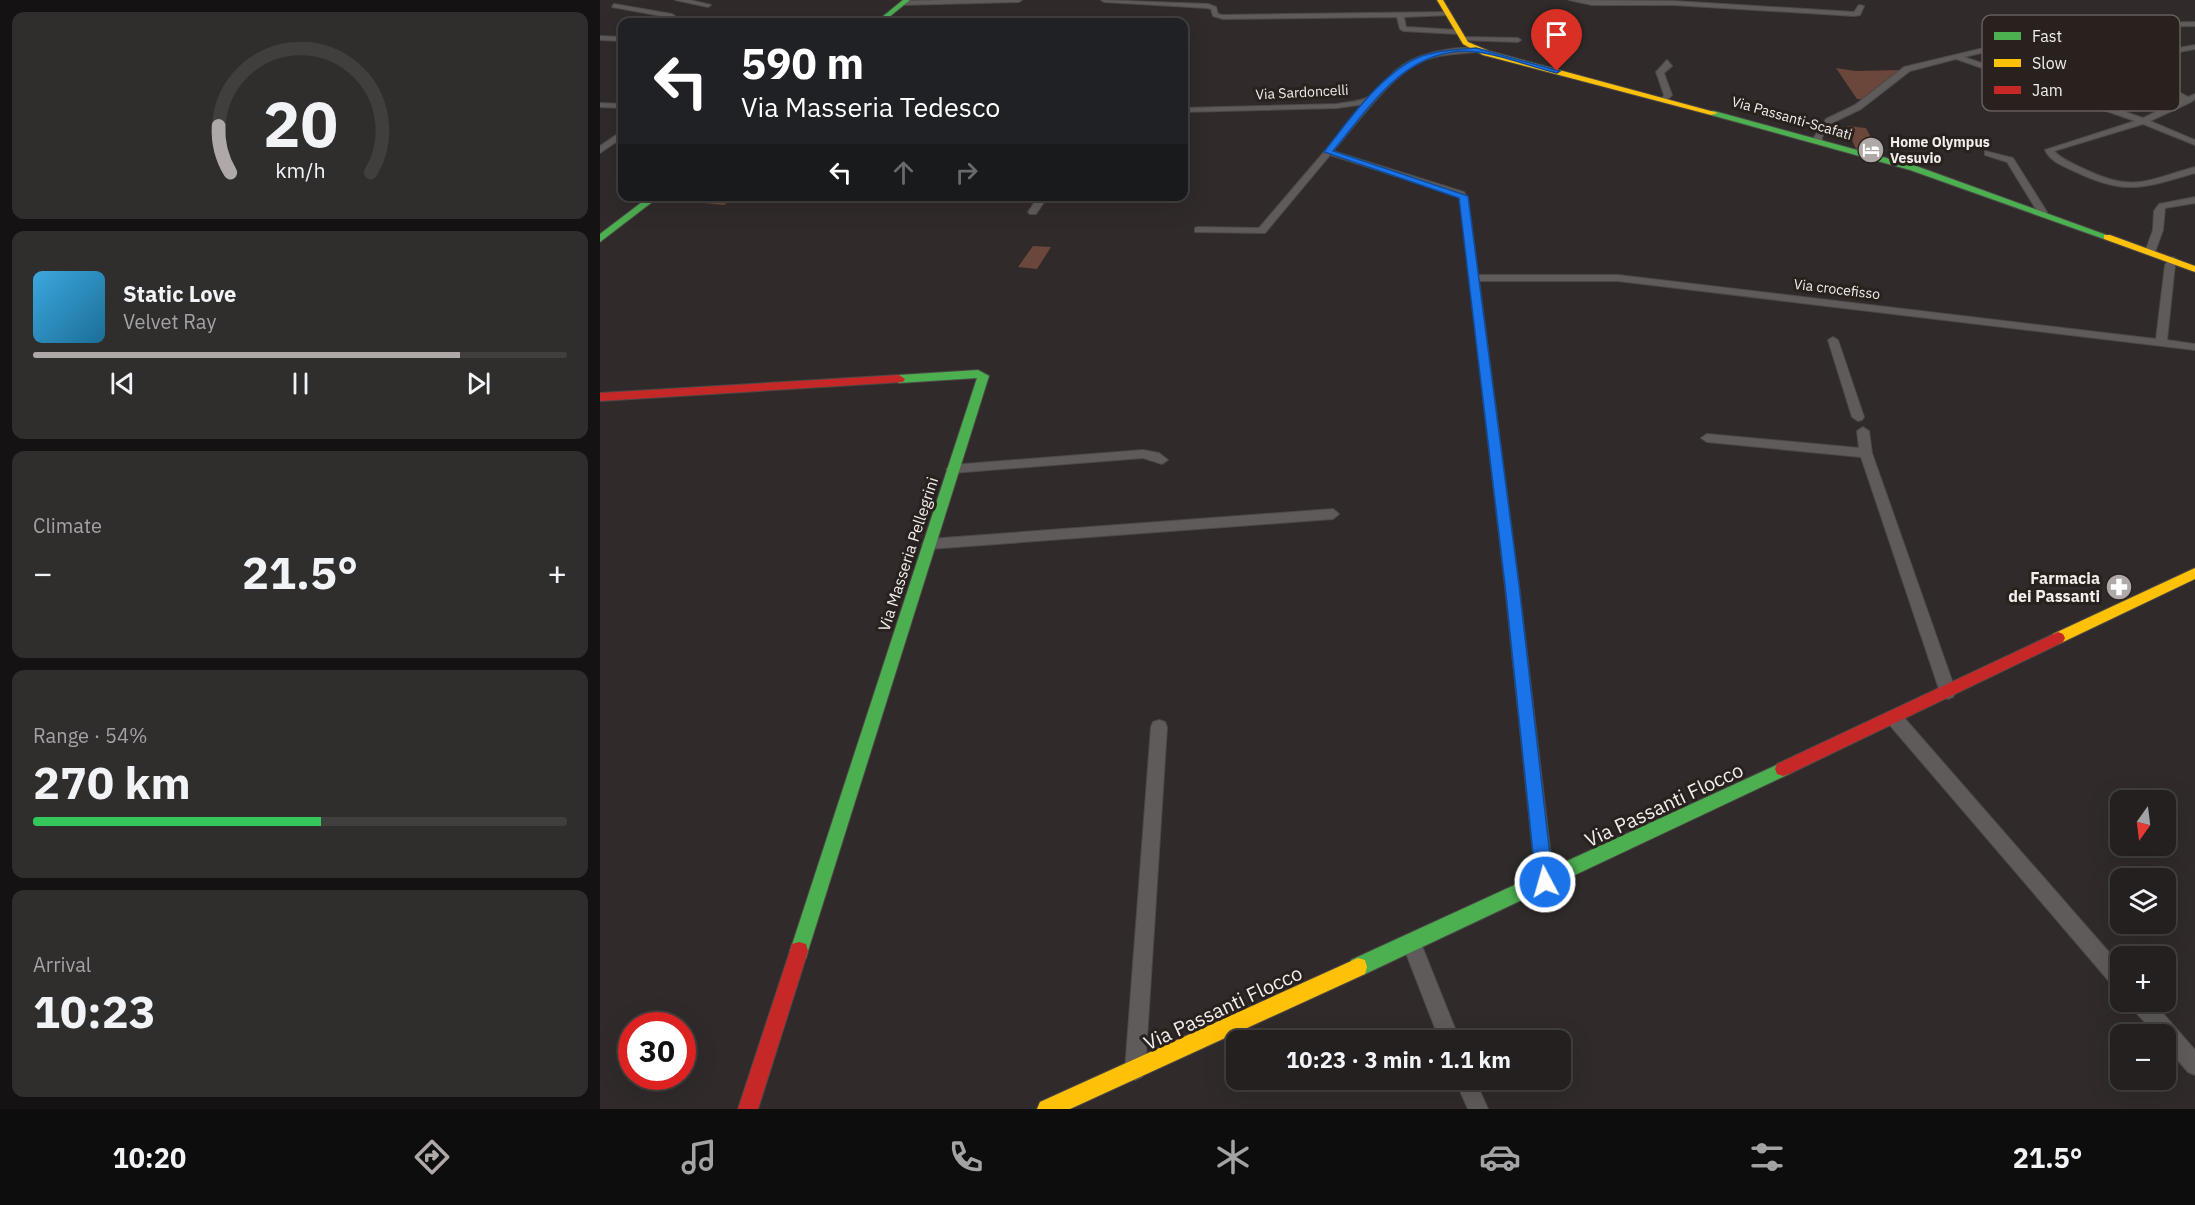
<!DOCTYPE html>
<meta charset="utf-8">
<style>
:root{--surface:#242020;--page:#302d2d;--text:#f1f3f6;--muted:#a3a3a5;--line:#413e3e;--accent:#aea9a7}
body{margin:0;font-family:"IBM Plex Sans",sans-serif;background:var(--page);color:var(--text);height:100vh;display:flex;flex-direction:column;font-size:22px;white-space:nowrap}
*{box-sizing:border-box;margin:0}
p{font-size:20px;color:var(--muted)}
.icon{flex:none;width:33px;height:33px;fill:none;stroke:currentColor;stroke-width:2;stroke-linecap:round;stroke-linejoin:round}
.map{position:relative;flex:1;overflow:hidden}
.side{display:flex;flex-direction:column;gap:12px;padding:12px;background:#141212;width:600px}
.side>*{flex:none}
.hud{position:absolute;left:18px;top:18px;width:570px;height:183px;border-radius:12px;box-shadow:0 6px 24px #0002,0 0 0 2px var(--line);background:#202124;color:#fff;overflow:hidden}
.needle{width:39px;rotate:194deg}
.buttons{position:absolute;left:1510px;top:790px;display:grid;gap:12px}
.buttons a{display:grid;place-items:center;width:66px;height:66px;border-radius:12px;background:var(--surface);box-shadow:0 6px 24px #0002,0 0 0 2px var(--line);font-size:30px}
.speed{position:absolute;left:18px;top:1012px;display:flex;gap:12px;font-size:30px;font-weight:700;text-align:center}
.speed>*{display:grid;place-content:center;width:78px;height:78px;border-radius:50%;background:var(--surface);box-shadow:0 6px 24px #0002,0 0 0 2px var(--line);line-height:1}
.speed .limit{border:9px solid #d22;background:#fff;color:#111}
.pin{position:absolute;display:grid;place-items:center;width:51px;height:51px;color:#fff;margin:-62px -26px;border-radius:50% 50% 50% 0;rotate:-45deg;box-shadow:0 0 6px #0007}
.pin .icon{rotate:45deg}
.me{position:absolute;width:66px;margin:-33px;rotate:354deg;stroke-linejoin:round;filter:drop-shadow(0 0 4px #0008)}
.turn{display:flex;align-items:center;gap:21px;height:126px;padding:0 24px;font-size:27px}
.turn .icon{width:78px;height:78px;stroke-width:2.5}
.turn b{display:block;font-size:42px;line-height:51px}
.lanes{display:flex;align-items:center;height:57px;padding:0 24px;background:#0003;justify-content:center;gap:30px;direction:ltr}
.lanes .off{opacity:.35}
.big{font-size:45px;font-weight:700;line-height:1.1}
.side .widget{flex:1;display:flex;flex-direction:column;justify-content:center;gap:9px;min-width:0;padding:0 21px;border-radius:12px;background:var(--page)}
.side .dial{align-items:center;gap:0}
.dial svg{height:156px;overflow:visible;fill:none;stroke:var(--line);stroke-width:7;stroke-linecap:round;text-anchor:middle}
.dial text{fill:var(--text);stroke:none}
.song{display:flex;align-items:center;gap:18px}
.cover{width:72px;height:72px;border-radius:9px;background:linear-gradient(135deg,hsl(200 70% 55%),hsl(200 70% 35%))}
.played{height:6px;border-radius:3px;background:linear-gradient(90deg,var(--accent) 80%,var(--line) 80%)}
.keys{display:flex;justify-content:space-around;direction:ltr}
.heat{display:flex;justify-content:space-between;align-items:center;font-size:33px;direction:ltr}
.charge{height:9px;border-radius:4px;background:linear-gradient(90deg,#34c759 54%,var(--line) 0)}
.trip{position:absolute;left:626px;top:1030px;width:345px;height:60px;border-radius:12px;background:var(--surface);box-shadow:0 6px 24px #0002,0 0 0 2px var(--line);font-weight:700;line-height:60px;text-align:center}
.dock{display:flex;height:96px;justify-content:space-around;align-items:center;background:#0e0d0d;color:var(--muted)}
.dock .icon{width:42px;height:42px}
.dock .on{color:var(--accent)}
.dock b{font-size:27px;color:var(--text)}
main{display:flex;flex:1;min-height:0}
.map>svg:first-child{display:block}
</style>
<main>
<section class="side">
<div class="widget dial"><svg viewBox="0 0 100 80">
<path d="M14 69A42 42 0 1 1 86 69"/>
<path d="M14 69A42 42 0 0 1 8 45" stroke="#aea9a7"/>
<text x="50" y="56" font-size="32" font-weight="700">20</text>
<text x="50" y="72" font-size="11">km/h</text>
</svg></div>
<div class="widget">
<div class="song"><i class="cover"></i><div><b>Static Love</b><p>Velvet Ray</p></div></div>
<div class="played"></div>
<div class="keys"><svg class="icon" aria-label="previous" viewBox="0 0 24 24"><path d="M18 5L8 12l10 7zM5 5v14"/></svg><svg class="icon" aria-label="pause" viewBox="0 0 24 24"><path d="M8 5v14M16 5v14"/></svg><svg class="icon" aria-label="next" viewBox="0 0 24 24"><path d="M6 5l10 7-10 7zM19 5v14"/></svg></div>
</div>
<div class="widget"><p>Climate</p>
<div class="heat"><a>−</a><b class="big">21.5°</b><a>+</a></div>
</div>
<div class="widget"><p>Range · 54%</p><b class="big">270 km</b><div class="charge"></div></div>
<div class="widget"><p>Arrival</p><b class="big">10:23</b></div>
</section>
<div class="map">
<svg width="1595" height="1109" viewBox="0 0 1595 1109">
<rect width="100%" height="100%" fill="#302b2a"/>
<!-- green -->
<path fill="#6b463a" d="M 1236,68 L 1255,71 L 1300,70 L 1263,99 L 1257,99 Z
M 1246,126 L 1266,128 L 1281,156 L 1256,149 Z
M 79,197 L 79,196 L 135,197 L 124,205 L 75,200 Z
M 433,246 L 451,247 L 437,269 L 418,267 Z"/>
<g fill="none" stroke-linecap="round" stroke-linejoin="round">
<defs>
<path id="street" d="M 75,0 L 90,0 L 111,5 L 108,7 Z
M 344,0 L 422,0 L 419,2 L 303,5 L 300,3 L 303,1 Z
M 501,0 L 608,4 L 616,7 L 618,14 L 623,15 L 848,12 L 850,15 L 804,17 L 806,27 L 858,30 L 861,32 L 858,34 L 803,31 L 800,29 L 797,17 L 623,19 L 613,16 L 611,9 L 607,8 L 504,2 Z
M 969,0 L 1074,1 L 1254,12 L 1259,5 L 1264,6 L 1260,15 L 1254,16 L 1074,5 L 992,5 Z
M 14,4 L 72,14 L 75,16 L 72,18 L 12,7 Z
M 1595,22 L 1595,26 L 1485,28 L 1465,33 L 1510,53 L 1510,57 L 1498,59 L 1529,74 L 1489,82 L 1485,80 L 1486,78 L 1517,73 L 1487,58 L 1500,54 L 1457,35 L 1364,57 L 1543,118 L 1581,100 L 1521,68 L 1518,59 L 1595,45 L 1595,49 L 1525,62 L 1588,97 L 1595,94 L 1595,99 L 1591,102 L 1550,121 L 1595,140 L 1595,145 L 1543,124 L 1454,151 C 1461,159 1472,163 1482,168 C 1533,193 1544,181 1595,167 L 1595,173 C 1543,188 1526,196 1474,171 C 1463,166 1451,162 1445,150 L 1535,121 L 1356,59 L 1310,71 L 1261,109 L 1232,123 L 1222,137 L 1222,144 L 1215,142 L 1214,137 L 1226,119 L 1255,105 L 1304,67 L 1485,24 Z
M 0,36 L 22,37 L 22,41 L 0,40 Z
M 862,37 L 918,38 L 921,40 L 918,42 L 860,40 Z
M 879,48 L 879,52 L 876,52 C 858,54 838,54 821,62 C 792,74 755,126 733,151 L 864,192 L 868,199 L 878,275 L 1018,275 L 1556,339 L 1565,265 L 1570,258 L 1573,257 L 1578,260 L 1575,265 L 1567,340 L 1595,344 L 1595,350 L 1018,281 L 879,281 L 919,586 L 954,882 L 951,888 L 945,891 L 939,888 L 936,882 L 905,586 L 860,199 L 858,196 L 730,155 L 665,233 L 595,232 L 595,228 L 598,227 L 659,228 L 765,104 L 737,108 L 584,112 L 584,108 L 737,104 C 747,102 759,102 769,97 C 780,92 786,80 795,71 C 815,53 852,46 879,48 Z
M 1067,60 L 1072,66 L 1064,73 L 1072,95 L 1065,102 L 1061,100 L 1064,95 L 1056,72 Z
M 0,103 L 22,104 L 22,108 L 0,107 Z
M 19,133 L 22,133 L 22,138 L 0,153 L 0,146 Z
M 1385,151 L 1413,158 L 1447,212 L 1445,214 L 1439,214 L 1407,162 L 1385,155 Z
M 193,196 L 202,196 L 197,201 L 194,200 Z
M 439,196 L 448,196 L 436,214 L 430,214 L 428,212 Z
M 1595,197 L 1595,203 L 1565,208 L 1563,230 L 1555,252 L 1547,254 L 1545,252 L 1553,230 L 1554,211 L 1559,204 Z
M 1233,337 L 1238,340 L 1264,417 L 1262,420 L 1258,421 L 1252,417 L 1228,340 Z
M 1263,427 L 1269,431 L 1272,453 L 1356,692 L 1353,697 L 1348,699 L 1343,697 L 1340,692 L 1261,457 L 1107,442 L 1101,438 L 1107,434 L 1259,448 L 1257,431 Z
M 543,450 L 559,453 L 568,460 L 562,464 L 543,458 L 352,473 L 346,469 L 352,465 Z
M 733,509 L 739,514 L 733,519 L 329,549 L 322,544 L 329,539 Z
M 1294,711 L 1300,713 L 1521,966 L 1521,989 L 1514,987 L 1288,723 L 1286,718 L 1288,713 Z
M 559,720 L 565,722 L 567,727 L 545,1070 L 542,1077 L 535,1080 L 528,1077 L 525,1070 L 551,727 L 553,722 Z
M 811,934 L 818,936 L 860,1041 L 840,1041 L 802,943 L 804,936 Z
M 1530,1002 L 1553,1002 L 1595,1050 L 1595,1075 L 1588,1072 L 1566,1047 L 1566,1035 L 1556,1035 L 1533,1009 Z
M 855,1080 L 875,1080 L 888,1109 L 868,1109 Z"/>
<path id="fast" d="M 303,0 L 310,0 L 283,22 L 276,22 Z
M 1114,111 L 1316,166 L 1512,237 L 1504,239 L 1310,170 L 1111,115 L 1111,111 Z
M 50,196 L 60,196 L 0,242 L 0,234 Z
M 378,370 L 389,376 L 208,951 L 206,958 L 199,960 L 192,958 L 190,951 L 377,378 L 299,383 L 293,379 L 299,375 Z
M 1183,762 L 1189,764 L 1191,769 L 1189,774 L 765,974 L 758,976 L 751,974 L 749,967 L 751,960 Z"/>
<path id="slow" d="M 837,0 L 843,0 L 868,42 L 889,51 L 1118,113 L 1111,115 L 883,55 L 863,44 Z
M 1504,235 L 1510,235 L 1595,266 L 1595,272 L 1504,239 Z
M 1595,568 L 1595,579 L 1463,642 L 1458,644 L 1453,642 L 1451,638 L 1453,634 Z
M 758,958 L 765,960 L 767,967 L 765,974 L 470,1109 L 437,1109 L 440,1102 Z"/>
<path id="jam" d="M 299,375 L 305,379 L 303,382 L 0,401 L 0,393 Z
M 1458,632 L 1463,634 L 1465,638 L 1463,642 L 1189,774 L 1183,776 L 1177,774 L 1175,769 L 1177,764 Z
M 199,942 L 206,944 L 208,951 L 158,1109 L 138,1109 L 190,951 L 192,944 Z"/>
</defs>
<!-- street casing -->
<use href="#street" stroke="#4c4847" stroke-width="2"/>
<!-- fast casing -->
<use href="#fast" stroke="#4c4847" stroke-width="2"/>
<!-- slow casing -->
<use href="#slow" stroke="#4c4847" stroke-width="2"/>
<!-- jam casing -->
<use href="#jam" stroke="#4c4847" stroke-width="2"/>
<!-- street -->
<use href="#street" fill="#5f5b5a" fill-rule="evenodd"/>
<!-- fast -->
<use href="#fast" fill="#4caf50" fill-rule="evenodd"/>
<!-- slow -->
<use href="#slow" fill="#ffc107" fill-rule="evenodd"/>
<!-- jam -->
<use href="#jam" fill="#c62828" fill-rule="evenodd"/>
</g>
<!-- route -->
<path fill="#1a73e8" stroke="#114b97" stroke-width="1.5" d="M 876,48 L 960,71 L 957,73 C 931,67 903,55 877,52 C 808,44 771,106 733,151 L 868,196 L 919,585 L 953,882 L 951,888 L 945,891 L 938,888 L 936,882 L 905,585 L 859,198 L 724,152 C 747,122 782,73 817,58 C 836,50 856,50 876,48 Z"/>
<!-- icons -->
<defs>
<symbol id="hotel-disc" viewBox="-11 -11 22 22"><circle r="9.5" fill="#aea9a7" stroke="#28211e"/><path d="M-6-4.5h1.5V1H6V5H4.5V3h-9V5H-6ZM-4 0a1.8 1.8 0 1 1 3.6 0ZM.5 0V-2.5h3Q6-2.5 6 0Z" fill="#fff"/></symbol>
<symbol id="pharmacy-disc" viewBox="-11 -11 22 22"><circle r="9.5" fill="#aea9a7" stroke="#28211e"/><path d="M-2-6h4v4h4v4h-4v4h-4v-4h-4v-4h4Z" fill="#fff"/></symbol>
</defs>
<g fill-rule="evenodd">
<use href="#hotel-disc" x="1256" y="135" width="30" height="30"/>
<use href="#pharmacy-disc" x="1504" y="572" width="30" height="30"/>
</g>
<g text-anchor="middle" stroke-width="6" stroke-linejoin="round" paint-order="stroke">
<!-- far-street labels -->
<g font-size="14" fill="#f2edeb" stroke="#28211e">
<text transform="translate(702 92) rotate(-3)" y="5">Via Sardoncelli</text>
<text transform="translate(1192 118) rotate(16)" y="5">Via Passanti-Scafati</text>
<text transform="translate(1237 289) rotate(7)" y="5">Via crocefisso</text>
</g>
<!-- far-poi labels -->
<g font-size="14" font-weight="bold" fill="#f2edeb" stroke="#28211e" text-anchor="start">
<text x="1290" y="147">Home Olympus<tspan x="1290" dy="16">Vesuvio</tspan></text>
</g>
<!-- street labels -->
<g font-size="16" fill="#f2edeb" stroke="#28211e">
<text transform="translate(308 554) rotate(-72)" y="6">Via Masseria Pellegrini</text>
</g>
<!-- poi labels -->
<g font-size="16" font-weight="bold" fill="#f2edeb" stroke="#28211e" text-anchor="end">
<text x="1500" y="584">Farmacia<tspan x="1500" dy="18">dei Passanti</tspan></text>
</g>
<!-- near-street labels -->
<g font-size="20" fill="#f2edeb" stroke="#28211e">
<text transform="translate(1064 805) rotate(-25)" y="7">Via Passanti Flocco</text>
<text transform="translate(623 1008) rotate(-25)" y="7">Via Passanti Flocco</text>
</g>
</g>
<!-- legend -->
<rect x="1382" y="15" width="198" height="96" rx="9" fill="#28211e" stroke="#655e5c" stroke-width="1.5"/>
<rect x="1394" y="32" width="27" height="8" fill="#4caf50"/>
<rect x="1394" y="59" width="27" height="8" fill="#ffc107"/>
<rect x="1394" y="86" width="27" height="8" fill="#c62828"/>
<g font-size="16" fill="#f2edeb">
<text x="1432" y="42">Fast</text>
<text x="1432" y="69">Slow</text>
<text x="1432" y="96">Jam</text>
</g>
</svg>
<div class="buttons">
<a><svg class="needle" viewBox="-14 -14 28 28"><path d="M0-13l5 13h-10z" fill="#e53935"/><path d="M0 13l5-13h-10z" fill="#a3a3a5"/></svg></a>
<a><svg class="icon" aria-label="layers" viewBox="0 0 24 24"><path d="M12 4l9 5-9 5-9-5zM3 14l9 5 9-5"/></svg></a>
<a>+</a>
<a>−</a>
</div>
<div class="speed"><div class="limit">30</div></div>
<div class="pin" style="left:957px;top:71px;background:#d93025"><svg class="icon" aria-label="arrive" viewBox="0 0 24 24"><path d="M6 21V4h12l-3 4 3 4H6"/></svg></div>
<svg class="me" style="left:945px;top:882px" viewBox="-20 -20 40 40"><circle r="17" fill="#1a73e8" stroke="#fff" stroke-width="3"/><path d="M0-11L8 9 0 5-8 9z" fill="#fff"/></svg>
<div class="trip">10:23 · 3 min · 1.1 km</div>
<div class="hud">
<div class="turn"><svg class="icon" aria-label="left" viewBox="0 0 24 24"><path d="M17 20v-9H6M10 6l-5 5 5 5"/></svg><div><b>590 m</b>Via Masseria Tedesco</div></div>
<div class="lanes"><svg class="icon" aria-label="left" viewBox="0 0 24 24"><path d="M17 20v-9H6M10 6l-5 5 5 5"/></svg><svg class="icon off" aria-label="ahead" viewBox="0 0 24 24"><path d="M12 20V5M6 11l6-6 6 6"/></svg><svg class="icon off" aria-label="right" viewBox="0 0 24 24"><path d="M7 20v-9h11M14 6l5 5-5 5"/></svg></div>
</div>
</div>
</main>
<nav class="dock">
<b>10:20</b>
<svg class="icon on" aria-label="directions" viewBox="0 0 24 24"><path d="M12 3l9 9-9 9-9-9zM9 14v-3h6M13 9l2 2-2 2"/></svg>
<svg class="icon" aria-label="music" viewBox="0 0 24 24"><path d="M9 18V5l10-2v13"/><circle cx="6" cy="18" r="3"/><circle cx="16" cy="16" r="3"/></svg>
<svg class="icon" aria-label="phone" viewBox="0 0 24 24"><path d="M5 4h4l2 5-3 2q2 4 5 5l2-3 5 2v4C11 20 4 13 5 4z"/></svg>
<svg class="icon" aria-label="climate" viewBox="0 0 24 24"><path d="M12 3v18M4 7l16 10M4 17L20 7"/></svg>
<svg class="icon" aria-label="car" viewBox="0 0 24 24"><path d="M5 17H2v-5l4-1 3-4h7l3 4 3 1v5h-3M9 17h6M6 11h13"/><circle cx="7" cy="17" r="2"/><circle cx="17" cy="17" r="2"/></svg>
<svg class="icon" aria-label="filters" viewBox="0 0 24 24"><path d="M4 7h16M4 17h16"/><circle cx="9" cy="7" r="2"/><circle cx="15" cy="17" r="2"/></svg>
<b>21.5°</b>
</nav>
